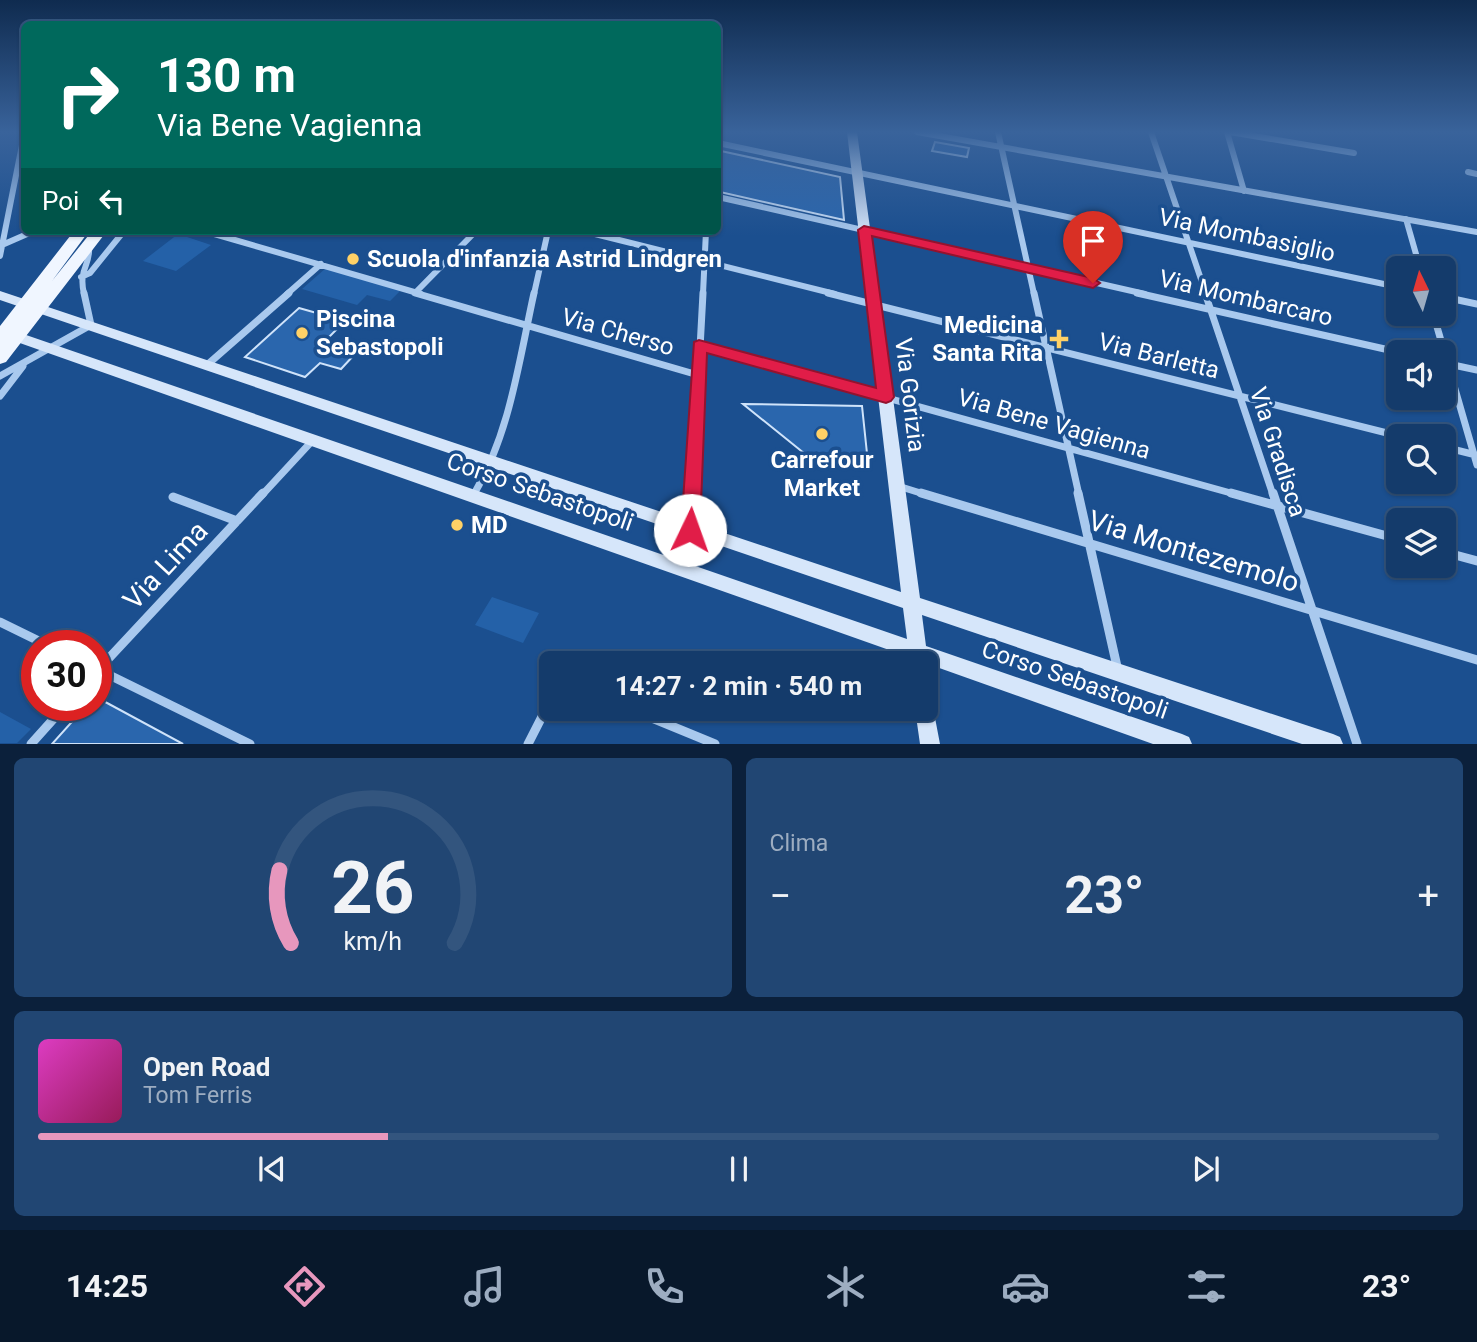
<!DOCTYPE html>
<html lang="it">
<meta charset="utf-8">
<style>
:root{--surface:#143b6b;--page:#214673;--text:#f1f3f6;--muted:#9dadc1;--line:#33557e;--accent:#e797bd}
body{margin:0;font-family:Roboto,sans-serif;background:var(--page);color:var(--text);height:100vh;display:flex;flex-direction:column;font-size:26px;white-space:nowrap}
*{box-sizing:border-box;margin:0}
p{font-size:23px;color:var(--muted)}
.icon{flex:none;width:38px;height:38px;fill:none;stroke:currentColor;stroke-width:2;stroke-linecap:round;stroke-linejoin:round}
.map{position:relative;height:744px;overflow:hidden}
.details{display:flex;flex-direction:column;gap:14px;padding:14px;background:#0b203b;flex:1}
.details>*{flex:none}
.hud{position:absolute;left:21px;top:21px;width:700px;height:214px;border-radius:10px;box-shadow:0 2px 5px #0004,0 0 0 2px var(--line);background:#00695c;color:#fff;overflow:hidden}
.needle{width:46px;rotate:355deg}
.tools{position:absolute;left:1386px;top:256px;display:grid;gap:14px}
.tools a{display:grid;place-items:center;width:70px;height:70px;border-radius:10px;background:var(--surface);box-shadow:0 2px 5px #0004,0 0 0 2px var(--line);font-size:35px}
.speed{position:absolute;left:21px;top:630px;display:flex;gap:14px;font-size:35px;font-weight:700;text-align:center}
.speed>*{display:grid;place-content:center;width:91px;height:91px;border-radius:50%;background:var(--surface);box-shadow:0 2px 5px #0004,0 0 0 2px var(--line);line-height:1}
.speed .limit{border:10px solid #d22;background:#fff;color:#111}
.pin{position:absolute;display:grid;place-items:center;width:60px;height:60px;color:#fff;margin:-72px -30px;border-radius:50% 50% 50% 0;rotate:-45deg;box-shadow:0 0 7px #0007}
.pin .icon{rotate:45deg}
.me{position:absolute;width:77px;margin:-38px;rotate:3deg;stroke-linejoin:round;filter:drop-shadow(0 0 5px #0008)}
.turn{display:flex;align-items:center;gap:24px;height:147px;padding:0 21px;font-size:32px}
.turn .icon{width:91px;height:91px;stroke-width:2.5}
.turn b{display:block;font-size:49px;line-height:60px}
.then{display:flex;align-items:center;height:66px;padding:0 21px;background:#0003;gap:14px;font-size:26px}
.big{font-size:52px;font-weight:700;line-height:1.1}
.details .card{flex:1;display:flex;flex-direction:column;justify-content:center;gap:10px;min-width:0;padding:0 24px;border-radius:10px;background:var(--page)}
.details .dial{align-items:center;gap:0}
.dial svg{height:182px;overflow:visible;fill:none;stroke:var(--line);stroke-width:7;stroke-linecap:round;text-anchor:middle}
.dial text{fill:var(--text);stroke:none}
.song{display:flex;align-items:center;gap:21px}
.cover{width:84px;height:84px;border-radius:10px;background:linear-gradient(135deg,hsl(310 70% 55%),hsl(330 70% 35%))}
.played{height:7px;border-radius:4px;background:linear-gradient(90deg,var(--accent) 25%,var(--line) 25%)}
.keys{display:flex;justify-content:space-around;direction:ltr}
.heat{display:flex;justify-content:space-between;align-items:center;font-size:38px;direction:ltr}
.details .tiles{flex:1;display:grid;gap:14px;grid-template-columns:1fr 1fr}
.card:last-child{grid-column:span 2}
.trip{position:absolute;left:539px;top:651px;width:399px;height:70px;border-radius:10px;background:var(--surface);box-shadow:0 2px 5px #0004,0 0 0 2px var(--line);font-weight:700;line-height:70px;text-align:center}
.menu{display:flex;height:112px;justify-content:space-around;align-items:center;background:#08182b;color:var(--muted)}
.menu .icon{width:49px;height:49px}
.menu .on{color:var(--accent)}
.menu b{font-size:32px;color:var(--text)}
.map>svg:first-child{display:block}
</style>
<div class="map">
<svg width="1477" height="744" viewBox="0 0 1477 744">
<rect width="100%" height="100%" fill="#1b4f8f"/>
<!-- green -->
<path fill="#2461a8" d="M 178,234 L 211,245 L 176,271 L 143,261 Z
M 326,268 L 401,290 L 390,301 L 367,295 L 357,305 L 302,289 Z
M 492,597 L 539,613 L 523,643 L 475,625 Z
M 0,712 L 31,729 L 17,743 L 0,743 Z"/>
<!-- building -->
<path fill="#2a66ad" stroke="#cfe3fa" stroke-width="2" d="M 935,142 L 969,148 L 967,157 L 932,151 Z
M 721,151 L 840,177 L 844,220 L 720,192 Z
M 299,308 L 345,321 L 322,344 L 355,354 L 341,369 L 320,363 L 305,377 L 245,357 Z
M 743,404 L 862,406 L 868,463 L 815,462 Z
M 96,697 L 183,744 L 52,744 L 87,705 L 96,705 Z"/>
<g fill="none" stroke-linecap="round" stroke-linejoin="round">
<!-- street-far2 -->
<path stroke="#a9c9ee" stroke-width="6" d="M 917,132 L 1477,232
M 998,132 L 1034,294
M 1151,132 L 1206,294
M 1227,132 L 1244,191
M 1230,132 L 1354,153
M 718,143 L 1398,287
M 1468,172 L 1477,174
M 718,197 L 1145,294
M 1406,219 L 1420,268
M 204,231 L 421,294
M 583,231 L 835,294
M 2,245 L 34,231
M 0,256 L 24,135
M 81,277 L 90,273 L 124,231
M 417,291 L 476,231
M 84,294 C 78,268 91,266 89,246
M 287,294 L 321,264
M 534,294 L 548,231
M 703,294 L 706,231"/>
<!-- street-far1 -->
<path stroke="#a9c9ee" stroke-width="7" d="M 415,293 L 698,375
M 828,293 L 1399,436
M 1034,293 L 1079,495
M 1137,293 L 1398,352
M 1205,293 L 1273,495
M 1444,297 L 1477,304
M 1433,313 L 1477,465
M 699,346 L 1238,495
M 1444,363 L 1477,370
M 207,365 L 289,293
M 0,376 L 91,325 L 84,293
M 0,396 L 23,366
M 1444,447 L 1476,455
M 898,486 L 927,495
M 474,494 C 510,433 519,361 534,293
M 262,495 L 313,440
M 692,495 L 703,293"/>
<!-- street -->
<path stroke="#a9c9ee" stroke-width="9" d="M 921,493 L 1477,660
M 1078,493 L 1118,671
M 1231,493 L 1398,539
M 1273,493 L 1357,744
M 173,497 L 237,521
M 690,529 L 692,493
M 1444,552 L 1477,561
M 0,622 L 49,646
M 97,669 L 250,744
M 96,672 L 263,493
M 630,709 L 715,744
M 31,744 L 66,705
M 528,744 L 551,699"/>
<!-- secondary -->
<path fill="#d6e6fa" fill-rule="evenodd" d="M 847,132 L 857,132 L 920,598 L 1333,734 L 1340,737 L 1343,744 L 1302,744 L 922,615 L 926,646 L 1182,734 L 1189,737 L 1192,744 L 1153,744 L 928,664 L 926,669 L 926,663 L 910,663 L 909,657 L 0,336 L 0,326 L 907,639 L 903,608 L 0,300 L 0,291 L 901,592 Z
M 926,700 L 932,702 L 940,744 L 920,744 L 915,709 L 926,709 Z"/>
<!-- primary -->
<path fill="#f0f6ff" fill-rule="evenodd" d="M 74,231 L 89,231 L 52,281 L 92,231 L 107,231 L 6,362 L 0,364 L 0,326 Z"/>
</g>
<!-- sky -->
<linearGradient id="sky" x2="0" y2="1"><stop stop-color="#0f2b4f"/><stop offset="0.56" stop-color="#39639b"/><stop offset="1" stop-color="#39639b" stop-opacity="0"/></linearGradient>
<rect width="1477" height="236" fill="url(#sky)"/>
<!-- route -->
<path fill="#e11d48" stroke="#92132f" stroke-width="2" d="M 864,226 L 1093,278 L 1100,283 L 1093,288 L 872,236 L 894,397 L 891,401 L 886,403 L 707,353 L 700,530 L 697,535 L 684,535 L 681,530 L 694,342 L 699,340 L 876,388 L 858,230 Z"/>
<!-- markers -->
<g fill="#ffd166" stroke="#1b4f8f" stroke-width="2.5">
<circle cx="353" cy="259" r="7"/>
<circle cx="302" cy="333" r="7"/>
<path d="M1055.5 328.5h7v7h7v7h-7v7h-7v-7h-7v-7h7z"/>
<circle cx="822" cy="434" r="7"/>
<circle cx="457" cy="525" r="7"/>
</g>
<g text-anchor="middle" stroke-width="7" stroke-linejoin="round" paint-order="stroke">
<!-- street labels -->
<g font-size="24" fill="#fff" stroke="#1b4f8f">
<text transform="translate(1247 235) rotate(12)" y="8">Via Mombasiglio</text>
<text transform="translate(1246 298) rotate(13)" y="8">Via Mombarcaro</text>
<text transform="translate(618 332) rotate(16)" y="8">Via Cherso</text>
<text transform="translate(1159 356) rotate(14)" y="8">Via Barletta</text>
<text transform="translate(910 395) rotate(83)" y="8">Via Gorizia</text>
<text transform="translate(1054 424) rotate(16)" y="8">Via Bene Vagienna</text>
<text transform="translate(1278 452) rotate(72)" y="8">Via Gradisca</text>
<text transform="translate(540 492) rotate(19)" y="8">Corso Sebastopoli</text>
<text transform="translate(1075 680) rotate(19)" y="8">Corso Sebastopoli</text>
</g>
<!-- poi labels -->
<g font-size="24" font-weight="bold" fill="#fff" stroke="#1b4f8f" text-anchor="start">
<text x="367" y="267">Scuola d'infanzia Astrid Lindgren</text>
<text x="316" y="327">Piscina<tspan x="316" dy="28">Sebastopoli</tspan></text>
<text x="1043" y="333" text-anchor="end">Medicina<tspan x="1043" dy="28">Santa Rita</tspan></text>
<text x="822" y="468" text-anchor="middle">Carrefour<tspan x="822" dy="28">Market</tspan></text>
<text x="471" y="533">MD</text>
</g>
<!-- near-street labels -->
<g font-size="28" fill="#fff" stroke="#1b4f8f">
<text transform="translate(1194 551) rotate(17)" y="10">Via Montezemolo</text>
<text transform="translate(165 565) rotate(-47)" y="10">Via Lima</text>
</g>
</g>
</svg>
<div class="tools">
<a><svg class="needle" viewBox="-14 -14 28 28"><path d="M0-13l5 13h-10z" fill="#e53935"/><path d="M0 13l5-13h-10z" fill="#9dadc1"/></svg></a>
<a><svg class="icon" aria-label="sound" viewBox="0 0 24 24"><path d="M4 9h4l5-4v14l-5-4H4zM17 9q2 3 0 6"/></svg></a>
<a><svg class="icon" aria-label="search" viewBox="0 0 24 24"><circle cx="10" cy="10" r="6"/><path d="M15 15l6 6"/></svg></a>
<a><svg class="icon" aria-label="layers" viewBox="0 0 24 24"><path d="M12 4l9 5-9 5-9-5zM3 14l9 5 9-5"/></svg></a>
</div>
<div class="speed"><div class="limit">30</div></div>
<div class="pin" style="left:1093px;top:283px;background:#d93025"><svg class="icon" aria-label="arrive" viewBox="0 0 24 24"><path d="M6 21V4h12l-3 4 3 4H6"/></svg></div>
<svg class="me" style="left:690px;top:530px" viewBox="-20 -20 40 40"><circle r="19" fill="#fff"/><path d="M0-13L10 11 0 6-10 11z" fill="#e11d48"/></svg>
<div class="trip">14:27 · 2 min · 540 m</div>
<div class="hud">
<div class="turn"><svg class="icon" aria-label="right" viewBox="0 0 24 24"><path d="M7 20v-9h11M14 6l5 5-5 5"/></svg><div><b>130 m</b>Via Bene Vagienna</div></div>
<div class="then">Poi<svg class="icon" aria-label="left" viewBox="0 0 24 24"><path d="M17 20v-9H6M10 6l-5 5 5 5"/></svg></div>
</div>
</div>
<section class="details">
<div class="tiles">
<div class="card dial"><svg viewBox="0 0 100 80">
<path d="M14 69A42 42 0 1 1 86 69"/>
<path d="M14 69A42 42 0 0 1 9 37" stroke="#e797bd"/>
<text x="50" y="56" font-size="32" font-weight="700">26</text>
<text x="50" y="72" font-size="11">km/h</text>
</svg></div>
<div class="card"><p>Clima</p>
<div class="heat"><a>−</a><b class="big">23°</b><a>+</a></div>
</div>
<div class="card">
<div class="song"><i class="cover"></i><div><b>Open Road</b><p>Tom Ferris</p></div></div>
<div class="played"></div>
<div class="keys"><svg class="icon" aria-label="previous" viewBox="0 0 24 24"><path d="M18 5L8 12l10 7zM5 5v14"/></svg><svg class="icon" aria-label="pause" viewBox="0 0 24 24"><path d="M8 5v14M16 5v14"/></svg><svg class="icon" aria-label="next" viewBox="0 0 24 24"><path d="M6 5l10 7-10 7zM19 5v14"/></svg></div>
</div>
</div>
</section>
<nav class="menu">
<b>14:25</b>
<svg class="icon on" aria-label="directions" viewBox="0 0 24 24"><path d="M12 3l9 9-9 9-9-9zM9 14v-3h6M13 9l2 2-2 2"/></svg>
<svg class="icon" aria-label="music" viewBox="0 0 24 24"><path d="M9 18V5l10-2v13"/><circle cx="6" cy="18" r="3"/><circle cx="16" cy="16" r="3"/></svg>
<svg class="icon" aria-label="phone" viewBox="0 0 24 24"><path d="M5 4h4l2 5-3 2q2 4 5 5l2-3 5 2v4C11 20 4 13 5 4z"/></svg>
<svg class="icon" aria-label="climate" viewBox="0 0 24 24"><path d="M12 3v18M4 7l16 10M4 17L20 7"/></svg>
<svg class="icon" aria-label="car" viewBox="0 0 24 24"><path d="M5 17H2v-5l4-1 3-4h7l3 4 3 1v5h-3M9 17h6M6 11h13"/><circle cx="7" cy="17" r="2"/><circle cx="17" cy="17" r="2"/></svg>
<svg class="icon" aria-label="filters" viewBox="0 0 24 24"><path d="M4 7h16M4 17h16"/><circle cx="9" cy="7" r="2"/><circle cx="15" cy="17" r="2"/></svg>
<b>23°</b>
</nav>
